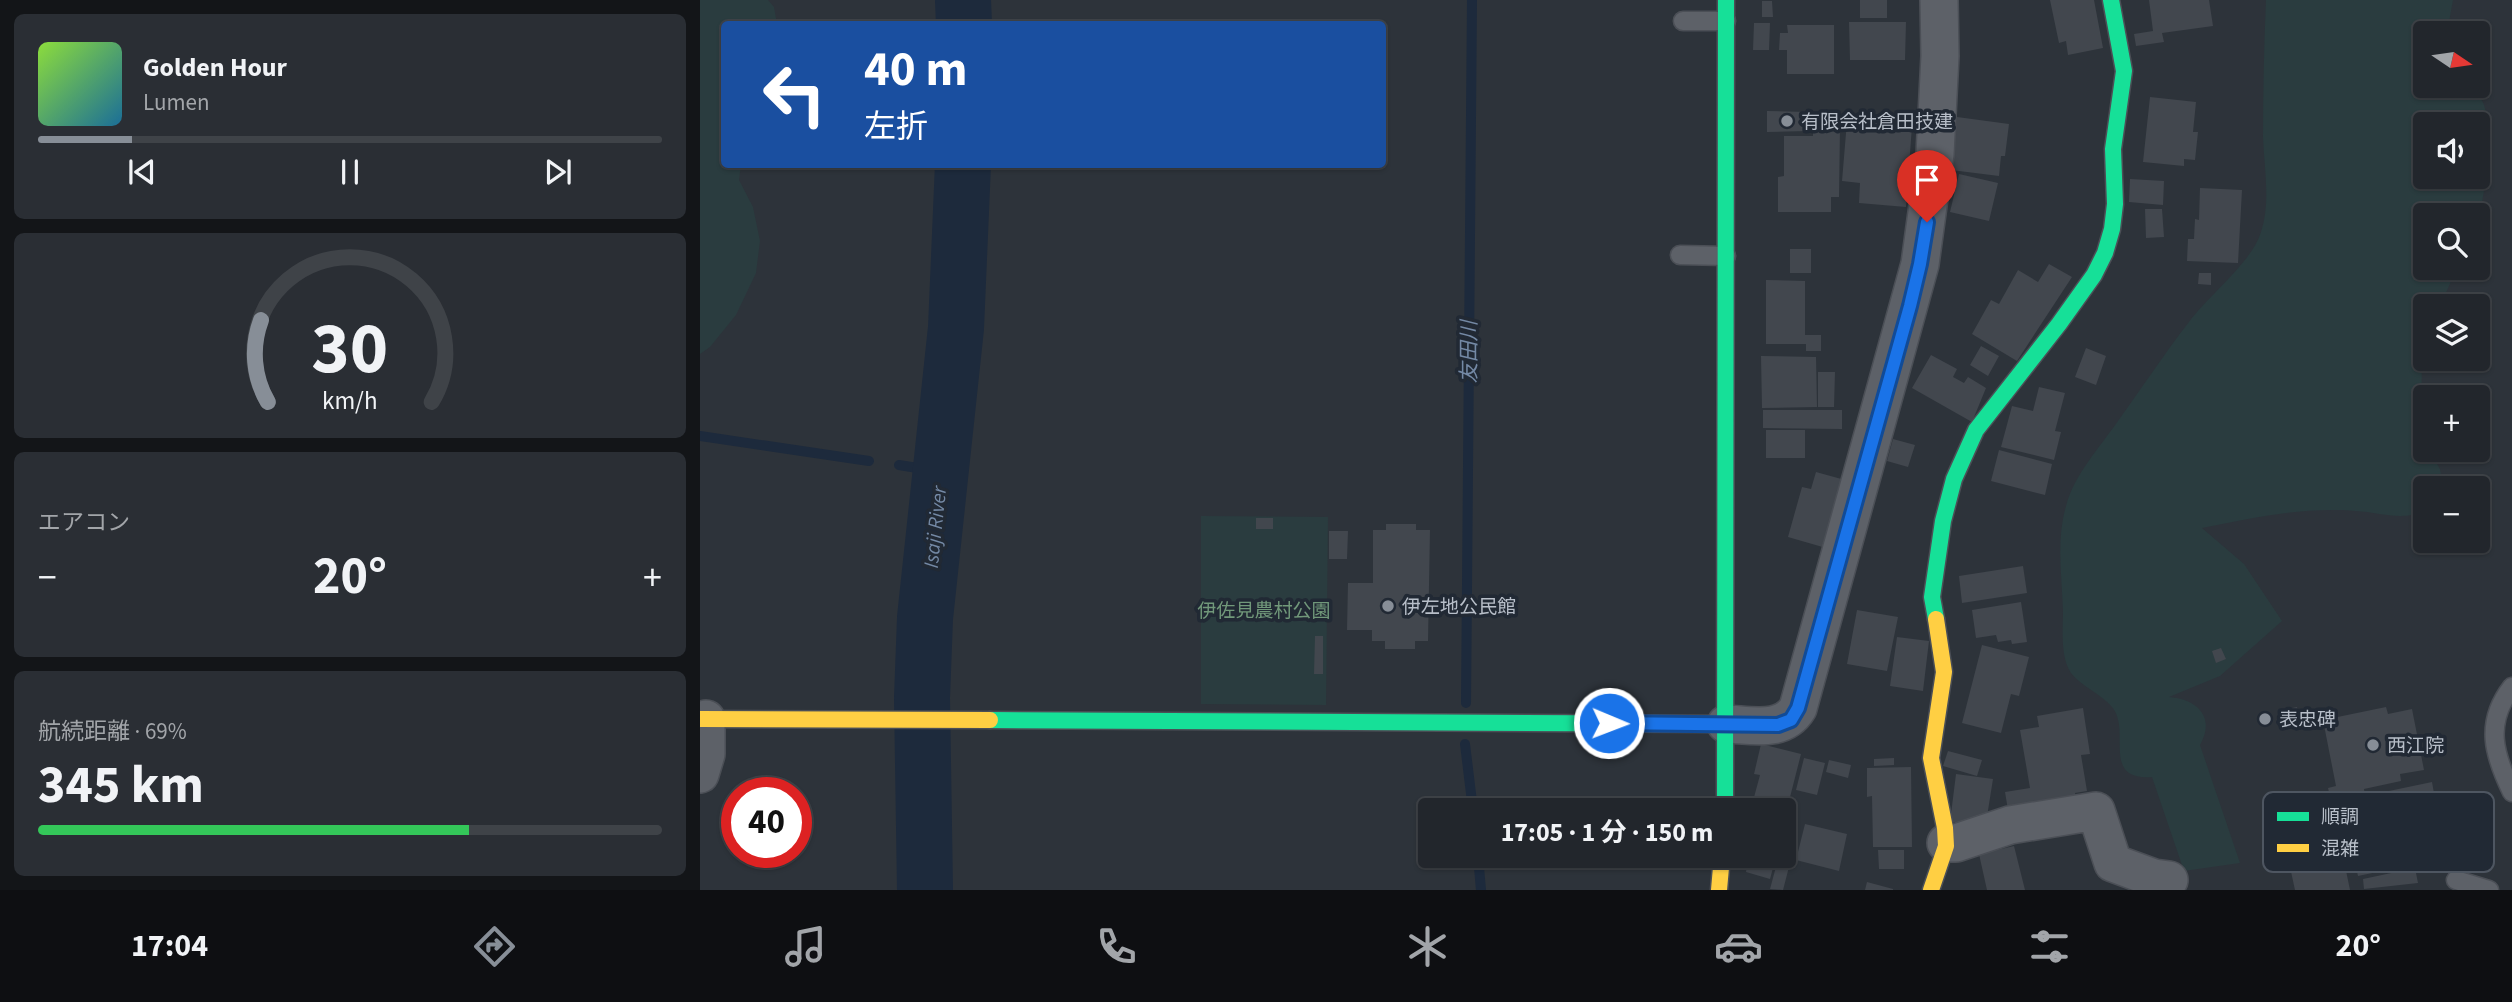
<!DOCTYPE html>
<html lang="ja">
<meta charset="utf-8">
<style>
:root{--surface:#22262c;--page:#2a2e34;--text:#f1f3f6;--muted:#a2a5a9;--line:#3f4348;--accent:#878e97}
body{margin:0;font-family:"Source Sans 3","Noto Sans JP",sans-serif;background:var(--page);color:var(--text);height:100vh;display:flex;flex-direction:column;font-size:26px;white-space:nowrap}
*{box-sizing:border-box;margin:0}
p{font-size:23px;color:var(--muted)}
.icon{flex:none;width:38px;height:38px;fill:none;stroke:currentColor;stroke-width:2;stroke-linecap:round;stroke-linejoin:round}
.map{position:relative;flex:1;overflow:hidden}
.sheet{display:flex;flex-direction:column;gap:14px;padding:14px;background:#131518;width:700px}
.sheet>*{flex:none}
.hud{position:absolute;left:21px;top:21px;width:665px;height:147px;border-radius:7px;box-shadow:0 2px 5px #0004,0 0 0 2px var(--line);background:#1a4fa0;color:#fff;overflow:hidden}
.needle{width:46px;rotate:103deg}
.buttons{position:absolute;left:1713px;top:21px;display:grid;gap:14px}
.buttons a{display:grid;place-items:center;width:77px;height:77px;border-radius:7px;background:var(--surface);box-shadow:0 2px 5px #0004,0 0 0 2px var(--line);font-size:35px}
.speed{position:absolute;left:21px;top:777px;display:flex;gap:14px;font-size:35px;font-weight:700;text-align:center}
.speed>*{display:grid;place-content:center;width:91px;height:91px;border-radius:50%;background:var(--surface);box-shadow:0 2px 5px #0004,0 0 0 2px var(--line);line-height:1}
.speed .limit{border:10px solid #d22;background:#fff;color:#111}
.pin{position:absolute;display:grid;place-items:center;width:60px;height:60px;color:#fff;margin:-72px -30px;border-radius:50% 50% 50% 0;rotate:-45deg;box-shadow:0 0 7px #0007}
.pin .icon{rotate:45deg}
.me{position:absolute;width:77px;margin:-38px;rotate:91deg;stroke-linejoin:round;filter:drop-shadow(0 0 5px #0008)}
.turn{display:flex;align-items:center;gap:24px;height:147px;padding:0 28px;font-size:32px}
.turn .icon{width:91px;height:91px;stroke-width:2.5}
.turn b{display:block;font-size:49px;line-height:60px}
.big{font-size:52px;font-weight:700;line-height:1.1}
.sheet .widget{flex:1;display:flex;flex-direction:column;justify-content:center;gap:10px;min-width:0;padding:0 24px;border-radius:10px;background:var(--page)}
.sheet .dial{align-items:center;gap:0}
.dial svg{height:182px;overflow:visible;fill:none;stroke:var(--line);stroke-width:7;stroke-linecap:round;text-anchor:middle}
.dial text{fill:var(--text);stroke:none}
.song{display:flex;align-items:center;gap:21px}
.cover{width:84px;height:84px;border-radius:10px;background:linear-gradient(135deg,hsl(90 70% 55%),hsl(200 70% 35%))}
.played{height:7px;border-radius:4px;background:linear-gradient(90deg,var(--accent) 15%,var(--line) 15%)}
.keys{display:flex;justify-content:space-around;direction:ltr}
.heat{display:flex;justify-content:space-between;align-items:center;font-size:38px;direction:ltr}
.charge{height:10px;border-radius:5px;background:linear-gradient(90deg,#34c759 69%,var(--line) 0)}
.trip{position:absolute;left:718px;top:798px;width:378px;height:70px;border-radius:7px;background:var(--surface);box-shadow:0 2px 5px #0004,0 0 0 2px var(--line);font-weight:700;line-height:70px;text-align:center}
.tabs{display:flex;height:112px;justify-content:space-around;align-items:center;background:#0e0f12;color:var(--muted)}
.tabs .icon{width:49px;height:49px}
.tabs .selected{color:var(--accent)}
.tabs b{font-size:32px;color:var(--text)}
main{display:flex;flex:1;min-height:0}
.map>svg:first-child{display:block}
</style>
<main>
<section class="sheet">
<div class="widget">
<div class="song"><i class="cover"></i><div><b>Golden Hour</b><p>Lumen</p></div></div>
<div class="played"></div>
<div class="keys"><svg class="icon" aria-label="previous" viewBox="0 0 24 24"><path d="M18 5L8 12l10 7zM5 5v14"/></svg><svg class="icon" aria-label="pause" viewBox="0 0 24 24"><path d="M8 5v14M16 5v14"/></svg><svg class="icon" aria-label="next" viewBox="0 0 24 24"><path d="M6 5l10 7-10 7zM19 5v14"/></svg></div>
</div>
<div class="widget dial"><svg viewBox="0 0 100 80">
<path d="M14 69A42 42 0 1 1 86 69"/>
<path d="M14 69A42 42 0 0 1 11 33" stroke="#878e97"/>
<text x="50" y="56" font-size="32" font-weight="700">30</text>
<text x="50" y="72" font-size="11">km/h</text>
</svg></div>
<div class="widget"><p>エアコン</p>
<div class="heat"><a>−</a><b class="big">20°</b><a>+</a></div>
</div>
<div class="widget"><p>航続距離 · 69%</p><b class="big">345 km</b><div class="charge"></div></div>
</section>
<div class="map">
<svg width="1812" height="890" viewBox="0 0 1812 890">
<rect width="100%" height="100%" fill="#2d333a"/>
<!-- green -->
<path fill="#2a3c3f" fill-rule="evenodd" d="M 0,0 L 68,0 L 74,7 L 77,24 L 24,24 L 24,164 L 41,165 L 39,180 L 53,207 L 60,241 L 56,273 L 36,315 L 10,347 L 0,354 Z
M 1566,0 L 1753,0 L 1747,33 L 1726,33 L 1726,86 L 1769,86 C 1772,89 1777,93 1780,97 C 1796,119 1785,195 1778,221 L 1778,215 L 1726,215 L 1726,268 L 1757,268 L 1740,306 L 1726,306 L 1726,351 L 1722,363 L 1721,412 L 1725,434 L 1726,450 L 1729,450 L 1740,469 L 1743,486 L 1742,488 L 1726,488 L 1725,510 C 1709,520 1685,515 1667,512 C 1611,505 1557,517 1502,528 L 1544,564 L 1582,621 L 1520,676 L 1469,697 C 1497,699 1516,717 1500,745 L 1540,863 L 1484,871 L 1452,777 C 1400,781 1432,730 1412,707 C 1400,693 1382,687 1371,673 C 1360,657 1363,629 1363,611 C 1362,577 1356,540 1366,506 C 1374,475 1400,447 1418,421 C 1442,388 1464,354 1489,322 C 1509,295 1552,262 1561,232 C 1571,201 1564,169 1563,137 C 1563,91 1564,46 1566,0 ZM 1726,124 L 1778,124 L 1778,177 L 1726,177 Z
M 501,516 L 628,517 L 626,705 L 501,704 Z"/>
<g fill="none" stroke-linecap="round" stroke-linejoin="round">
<!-- stream -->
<path stroke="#1d2a3c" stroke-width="10" d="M 0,436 L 169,461
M 199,465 L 242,472
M 766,703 L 772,0
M 765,744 L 773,810
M 778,856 L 781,890"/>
<!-- river -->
<path stroke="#1d2a3c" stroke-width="56" d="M 263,0 L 264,24
M 225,890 L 222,698 L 225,618 L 256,328 L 263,164"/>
</g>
<!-- building -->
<path fill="#42474e" d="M 1160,0 L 1187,0 L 1187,18 L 1160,18 Z
M 1350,0 L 1394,0 L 1403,48 L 1368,55 L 1366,41 L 1359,43 Z
M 1449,0 L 1509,0 L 1513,26 L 1462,33 L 1464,42 L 1436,46 L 1434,34 L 1453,31 Z
M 1062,1 L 1072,1 L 1073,17 L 1062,17 Z
M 1149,22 L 1206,22 L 1205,60 L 1150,60 Z
M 1054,23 L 1070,23 L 1069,50 L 1053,50 Z
M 1087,25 L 1134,25 L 1134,74 L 1087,74 L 1087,50 L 1079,50 L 1080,33 L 1088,33 Z
M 1450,97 L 1496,102 L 1493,132 L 1498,132 L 1495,160 L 1484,159 L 1484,166 L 1443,162 Z
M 1067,111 L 1107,112 L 1107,131 L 1067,132 Z
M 1257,117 L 1309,124 L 1305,156 L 1301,156 L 1299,176 L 1251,170 Z
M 1147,121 L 1212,126 L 1206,207 L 1159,203 L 1160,183 L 1142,181 Z
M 1113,127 L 1140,127 L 1139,197 L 1131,197 L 1131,212 L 1078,212 L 1078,177 L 1084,176 L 1084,136 L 1113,136 Z
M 1259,174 L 1298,183 L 1289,221 L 1250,212 Z
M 1430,179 L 1464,181 L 1463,205 L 1429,202 Z
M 1500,188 L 1542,190 L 1538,263 L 1487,261 L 1488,239 L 1494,239 L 1495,219 L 1499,220 Z
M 1445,209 L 1462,209 L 1464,237 L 1446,238 Z
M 1090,249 L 1111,249 L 1111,273 L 1090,273 Z
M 1349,264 L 1372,277 L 1317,361 L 1272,334 L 1291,300 L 1299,304 L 1318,270 L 1338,282 Z
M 1499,273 L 1511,273 L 1511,285 L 1498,284 Z
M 1066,280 L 1105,281 L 1105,335 L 1121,335 L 1121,351 L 1106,351 L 1106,344 L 1066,344 Z
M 1281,346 L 1299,356 L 1288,376 L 1270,365 Z
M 1386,348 L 1406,356 L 1396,385 L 1375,377 Z
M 1231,355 L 1257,369 L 1253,377 L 1264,383 L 1268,377 L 1286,388 L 1272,422 L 1212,388 Z
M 1061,356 L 1116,357 L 1117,407 L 1062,408 Z
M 1118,372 L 1135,372 L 1134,407 L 1118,407 Z
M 1339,387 L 1365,393 L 1355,431 L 1361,432 L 1354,460 L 1301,447 L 1312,406 L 1333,411 Z
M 1063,410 L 1142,410 L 1142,429 L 1063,428 Z
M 1066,430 L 1105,430 L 1105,458 L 1066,458 Z
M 1193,439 L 1215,445 L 1208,467 L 1187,461 Z
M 1299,450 L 1352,464 L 1345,495 L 1291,481 Z
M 1116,472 L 1145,480 L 1126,548 L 1088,537 L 1102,487 L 1111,489 Z
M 556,518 L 573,518 L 573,529 L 556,529 Z
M 686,524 L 716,524 L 716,530 L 730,530 L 728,641 L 715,641 L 715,649 L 685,649 L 685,641 L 672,641 L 672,630 L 647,630 L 648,583 L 673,583 L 673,530 L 686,530 Z
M 629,531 L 648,531 L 647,559 L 629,559 Z
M 1323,566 L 1327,593 L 1262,603 L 1259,576 Z
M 1321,602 L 1327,642 L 1312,644 L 1311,640 L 1298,642 L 1296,635 L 1276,638 L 1272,610 Z
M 1157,610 L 1198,617 L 1187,671 L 1147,664 Z
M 615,636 L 623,636 L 623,674 L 614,674 Z
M 1197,637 L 1229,641 L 1223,691 L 1190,686 Z
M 1282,645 L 1329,657 L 1319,696 L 1311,694 L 1301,733 L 1262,723 Z
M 1521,648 L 1526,659 L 1516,663 L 1512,651 Z
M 1597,707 L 1600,723 L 1587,726 L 1584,710 Z
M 1686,707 L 1688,714 L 1712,709 L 1724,770 L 1700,774 L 1701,781 L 1664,789 L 1665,796 L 1732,782 L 1738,816 L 1718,820 L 1721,831 L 1709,834 L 1715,864 L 1658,876 L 1652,848 L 1663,846 L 1660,835 L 1648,838 L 1643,816 L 1635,818 L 1628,788 L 1636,786 L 1623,720 Z
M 1383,708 L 1390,754 L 1381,755 L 1387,791 L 1375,793 L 1377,805 L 1309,816 L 1305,792 L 1330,788 L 1320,730 L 1339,727 L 1337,716 Z
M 1061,744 L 1101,754 L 1087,809 L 1053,801 L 1060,775 L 1054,774 Z
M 1248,751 L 1282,760 L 1277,776 L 1243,766 Z
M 1104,758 L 1125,763 L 1117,795 L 1096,790 Z
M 1194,758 L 1194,765 L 1174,766 L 1174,759 Z
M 1129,760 L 1151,765 L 1148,778 L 1126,772 Z
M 1211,767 L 1212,847 L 1173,847 L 1172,796 L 1167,797 L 1167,768 Z
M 1256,774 L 1293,779 L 1286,823 L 1250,822 Z
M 1105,824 L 1147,834 L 1139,871 L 1096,860 Z
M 1314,846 L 1325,890 L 1287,890 L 1279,854 Z
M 1178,850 L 1204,850 L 1204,869 L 1179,869 Z
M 1048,856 L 1076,857 L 1070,879 L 1046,872 Z
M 1643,856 L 1650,890 L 1595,890 L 1590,867 Z
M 1077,863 L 1089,867 L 1083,890 L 1070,889 Z
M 1715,868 L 1718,883 L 1664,889 L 1663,879 Z
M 1167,882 L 1193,889 L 1193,890 L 1165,890 Z"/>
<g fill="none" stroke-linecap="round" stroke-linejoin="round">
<defs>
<path id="lane" d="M 983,21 L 1026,21
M 980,255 L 1026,256
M 1812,687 C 1784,723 1794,755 1812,792
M 1756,880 L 1789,890"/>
<path id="street" d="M 1026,724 C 1052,725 1083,733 1098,708 L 1220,264 L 1235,154 L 1240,56 L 1239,0
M 0,774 L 6,754 L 6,719
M 1246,843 L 1256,843 L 1310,825 L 1396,811 L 1413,863 L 1454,878 L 1469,880"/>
<path id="fast" d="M 1236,619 L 1232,597 L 1243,521 L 1254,479 L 1276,430 L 1359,324 L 1394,275 L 1405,253 L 1412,229 L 1415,204 L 1413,149 L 1424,71 L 1411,0
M 290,720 L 1026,724
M 1025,810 L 1026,0"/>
<path id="slow" d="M 0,719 L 290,720
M 1019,890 L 1022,856
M 1231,890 L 1246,846 L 1245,828 L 1231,758 L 1244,672 L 1236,619"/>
</defs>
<!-- lane casing -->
<use href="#lane" stroke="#4b4f56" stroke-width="21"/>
<!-- street casing -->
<use href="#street" stroke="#4b4f56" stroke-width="40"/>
<!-- fast casing -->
<use href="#fast" stroke="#4b4f56" stroke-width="19"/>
<!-- slow casing -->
<use href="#slow" stroke="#4b4f56" stroke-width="19"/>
<!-- lane -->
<use href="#lane" stroke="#5d6168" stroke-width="18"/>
<!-- street -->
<use href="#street" stroke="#5d6168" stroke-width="37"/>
<!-- fast -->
<use href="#fast" stroke="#16e098" stroke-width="16"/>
<!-- slow -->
<use href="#slow" stroke="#ffcf43" stroke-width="16"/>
</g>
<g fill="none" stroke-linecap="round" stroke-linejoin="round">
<defs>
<path id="route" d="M 909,723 L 1078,725 L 1091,720 L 1098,708 L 1210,306 L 1220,264 L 1227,222"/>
</defs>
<!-- route casing -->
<use href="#route" stroke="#114b97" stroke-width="18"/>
<!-- route -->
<use href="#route" stroke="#1a73e8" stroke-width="12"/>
</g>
<!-- markers -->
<g fill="#878e97" stroke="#212934" stroke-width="2.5">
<circle cx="1087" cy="121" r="7"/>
<circle cx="688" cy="606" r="7"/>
<circle cx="1565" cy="719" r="7"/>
<circle cx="1673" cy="745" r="7"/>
</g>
<g text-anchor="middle" stroke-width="7" stroke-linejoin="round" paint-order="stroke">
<!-- poi labels -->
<g font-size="19" fill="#b8bfc9" stroke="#212934" text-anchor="start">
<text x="1101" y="128">有限会社倉田技建</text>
<text x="702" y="613">伊左地公民館</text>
<text x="1579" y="726">表忠碑</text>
<text x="1687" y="752">西江院</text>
</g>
<!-- park labels -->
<g font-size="19" fill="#71987a" stroke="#212934">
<text x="564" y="617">伊佐見農村公園</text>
</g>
<!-- water labels -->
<g font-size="21" font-style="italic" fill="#7489a5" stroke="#212934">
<text transform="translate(769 352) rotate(-90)" y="7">友田川</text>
<text transform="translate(235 527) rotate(-84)" y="7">Isaji River</text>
</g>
</g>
<!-- legend -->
<rect x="1563" y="792" width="231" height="80" rx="10" fill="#212934" stroke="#4e5661" stroke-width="2"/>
<rect x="1577" y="812" width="32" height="9" fill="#16e098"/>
<rect x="1577" y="844" width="32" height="8" fill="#ffcf43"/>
<g font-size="19" fill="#b8bfc9">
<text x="1621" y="823">順調</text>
<text x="1621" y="855">混雑</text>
</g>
</svg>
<div class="buttons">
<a><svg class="needle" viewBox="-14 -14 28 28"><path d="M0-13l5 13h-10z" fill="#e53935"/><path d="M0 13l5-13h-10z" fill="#a2a5a9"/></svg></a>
<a><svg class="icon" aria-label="sound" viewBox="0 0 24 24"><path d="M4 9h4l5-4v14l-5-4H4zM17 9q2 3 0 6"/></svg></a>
<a><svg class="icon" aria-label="search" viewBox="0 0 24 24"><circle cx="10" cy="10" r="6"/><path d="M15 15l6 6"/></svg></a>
<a><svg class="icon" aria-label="layers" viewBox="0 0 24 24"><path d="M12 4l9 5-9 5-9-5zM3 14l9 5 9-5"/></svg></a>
<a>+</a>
<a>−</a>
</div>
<div class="speed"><div class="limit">40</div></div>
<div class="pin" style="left:1227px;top:222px;background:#d93025"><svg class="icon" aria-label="arrive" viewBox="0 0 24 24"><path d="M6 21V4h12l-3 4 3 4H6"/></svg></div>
<svg class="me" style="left:909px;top:723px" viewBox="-20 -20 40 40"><circle r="17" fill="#1a73e8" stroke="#fff" stroke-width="3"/><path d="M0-11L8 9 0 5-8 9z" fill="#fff"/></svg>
<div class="trip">17:05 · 1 分 · 150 m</div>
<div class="hud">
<div class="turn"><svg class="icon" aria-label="left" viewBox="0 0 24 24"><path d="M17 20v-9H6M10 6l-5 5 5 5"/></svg><div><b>40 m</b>左折</div></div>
</div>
</div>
</main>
<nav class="tabs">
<b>17:04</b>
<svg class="icon selected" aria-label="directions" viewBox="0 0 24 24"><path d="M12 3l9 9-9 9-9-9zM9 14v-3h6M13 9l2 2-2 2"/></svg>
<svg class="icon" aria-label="music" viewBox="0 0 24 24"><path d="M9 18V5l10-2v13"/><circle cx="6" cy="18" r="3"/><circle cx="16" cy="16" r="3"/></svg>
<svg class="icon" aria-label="phone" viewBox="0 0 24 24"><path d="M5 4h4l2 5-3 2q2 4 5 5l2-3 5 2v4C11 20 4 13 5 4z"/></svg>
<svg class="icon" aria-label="climate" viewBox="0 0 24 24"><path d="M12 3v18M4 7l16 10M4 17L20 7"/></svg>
<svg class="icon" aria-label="car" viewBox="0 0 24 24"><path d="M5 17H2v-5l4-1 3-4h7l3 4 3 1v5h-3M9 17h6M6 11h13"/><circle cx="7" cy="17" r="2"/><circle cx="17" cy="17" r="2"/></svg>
<svg class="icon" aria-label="filters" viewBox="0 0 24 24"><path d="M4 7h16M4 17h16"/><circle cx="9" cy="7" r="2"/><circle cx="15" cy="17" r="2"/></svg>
<b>20°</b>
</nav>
